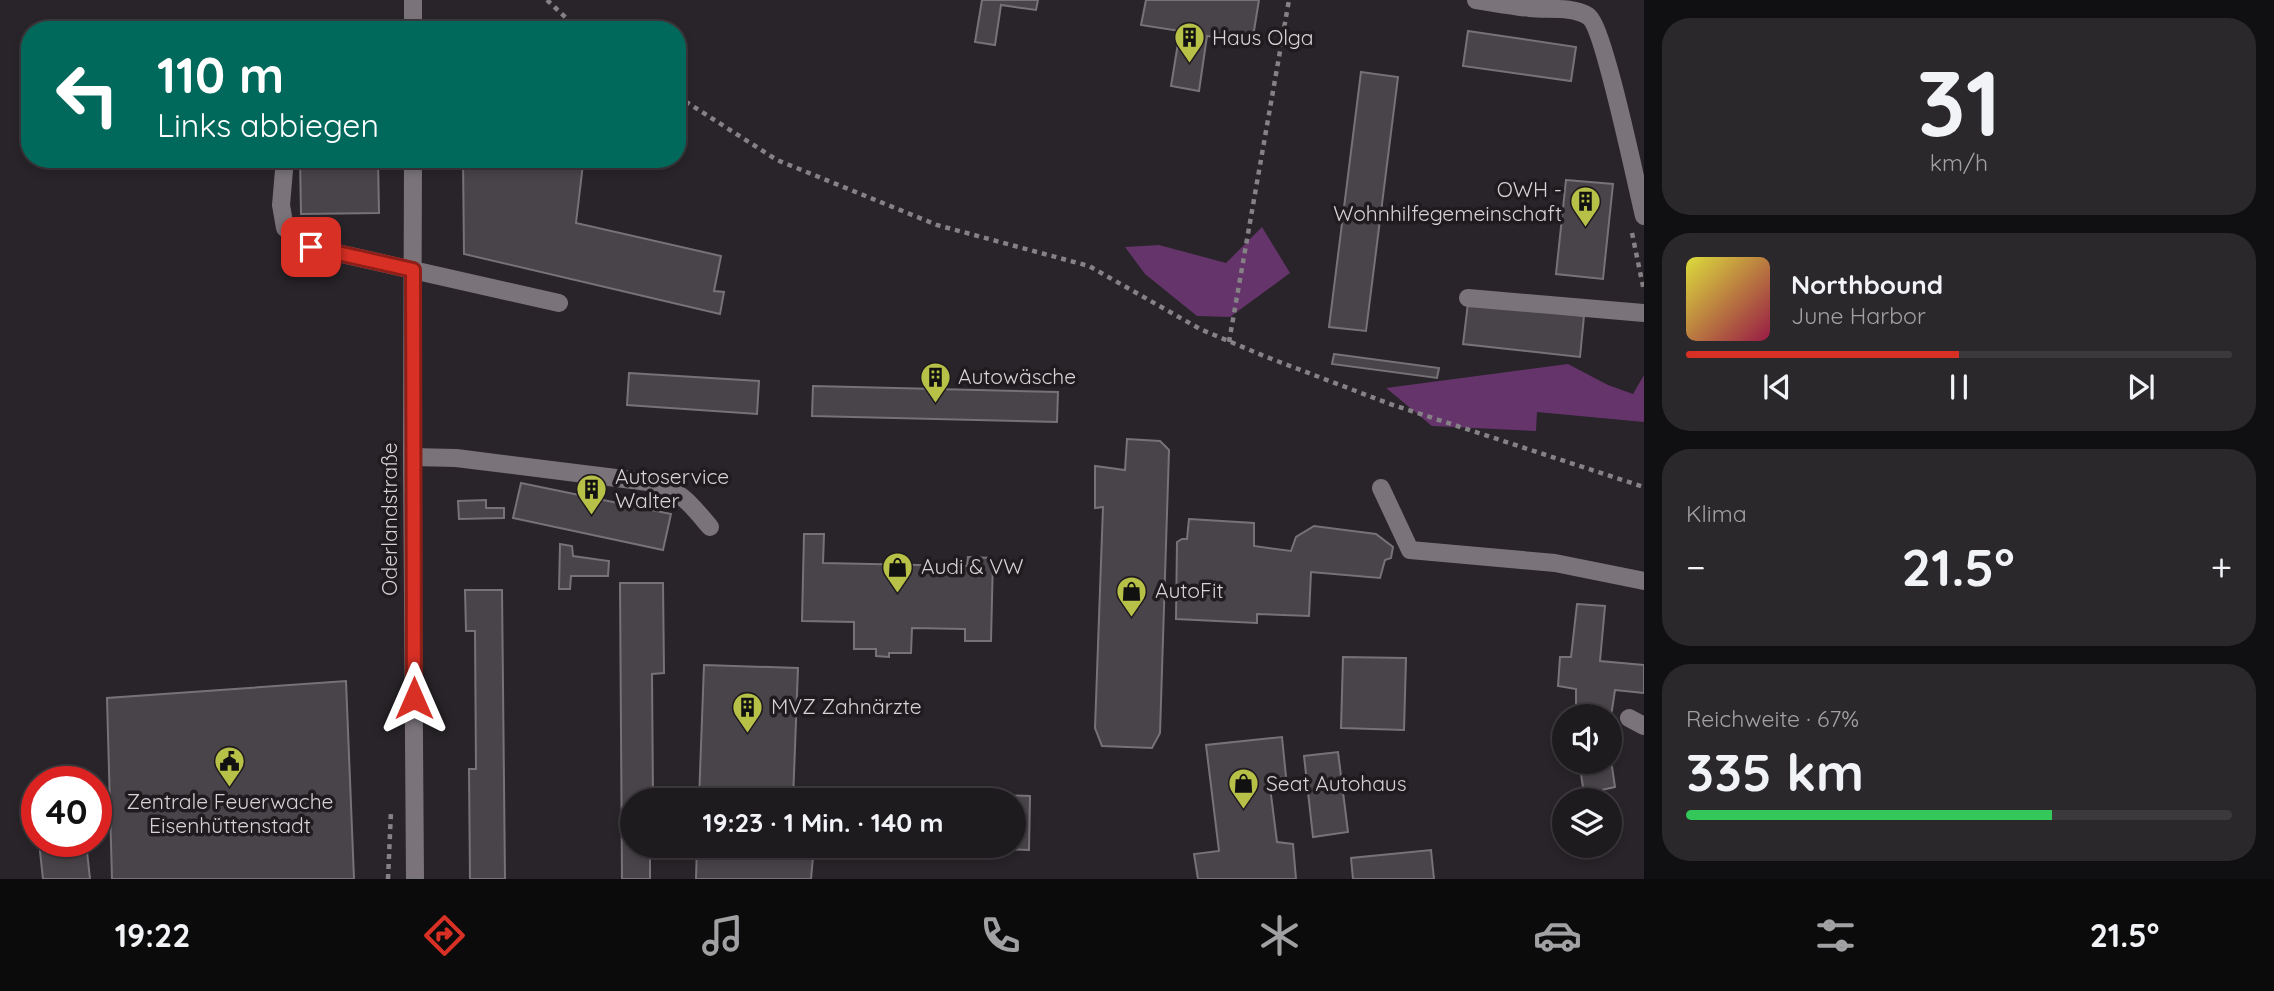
<!DOCTYPE html>
<html lang="de">
<meta charset="utf-8">
<style>
:root{--surface:#1e1b1f;--page:#2b282c;--text:#f1f3f6;--muted:#a1a1a4;--line:#3c393d;--accent:#d93025}
body{margin:0;font-family:Quicksand,sans-serif;background:var(--page);color:var(--text);height:100vh;display:flex;flex-direction:column;font-size:26px;white-space:nowrap}
*{box-sizing:border-box;margin:0}
p{font-size:23px;color:var(--muted)}
.icon{flex:none;width:38px;height:38px;fill:none;stroke:currentColor;stroke-width:2;stroke-linecap:round;stroke-linejoin:round}
.map{position:relative;flex:1;overflow:hidden}
.drawer{display:flex;flex-direction:column;gap:18px;padding:18px;background:#100f11;width:630px}
.drawer>*{flex:none}
.guide{position:absolute;left:21px;top:21px;width:665px;height:147px;border-radius:28px;box-shadow:0 4px 10px #0003,0 0 0 2px var(--line);background:#00695c;color:#fff;overflow:hidden}
.controls{position:absolute;left:1552px;top:704px;display:grid;gap:14px}
.controls a{display:grid;place-items:center;width:70px;height:70px;border-radius:50%;background:var(--surface);box-shadow:0 4px 10px #0003,0 0 0 2px var(--line);font-size:35px}
.speed{position:absolute;left:21px;top:766px;display:flex;gap:14px;font-size:35px;font-weight:700;text-align:center}
.speed>*{display:grid;place-content:center;width:91px;height:91px;border-radius:50%;background:var(--surface);box-shadow:0 4px 10px #0003,0 0 0 2px var(--line);line-height:1}
.speed .limit{border:10px solid #d22;background:#fff;color:#111}
.pin{position:absolute;display:grid;place-items:center;width:60px;height:60px;color:#fff;margin:-30px;border-radius:14px;box-shadow:0 4px 10px #0006}
.me{position:absolute;width:77px;margin:-38px;rotate:0deg;stroke-linejoin:round;filter:drop-shadow(0 0 5px #0008)}
.turn{display:flex;align-items:center;gap:24px;height:147px;padding:0 21px;font-size:32px}
.turn .icon{width:91px;height:91px;stroke-width:2.5}
.turn b{display:block;font-size:49px;line-height:60px}
.big{font-size:52px;font-weight:700;line-height:1.1}
.drawer .card{flex:1;display:flex;flex-direction:column;justify-content:center;gap:10px;min-width:0;padding:0 24px;border-radius:28px;background:var(--page)}
.drawer .dial{align-items:center;gap:0}
.dial b{font-size:91px;line-height:1}
.song{display:flex;align-items:center;gap:21px}
.cover{width:84px;height:84px;border-radius:10px;background:linear-gradient(135deg,hsl(60 70% 55%),hsl(340 70% 35%))}
.played{height:7px;border-radius:4px;background:linear-gradient(90deg,var(--accent) 50%,var(--line) 50%)}
.keys{display:flex;justify-content:space-around;direction:ltr}
.heat{display:flex;justify-content:space-between;align-items:center;font-size:38px;direction:ltr}
.charge{height:10px;border-radius:5px;background:linear-gradient(90deg,#34c759 67%,var(--line) 0)}
.trip{position:absolute;left:620px;top:788px;width:406px;height:70px;border-radius:35px;background:var(--surface);box-shadow:0 4px 10px #0003,0 0 0 2px var(--line);font-weight:700;line-height:70px;text-align:center}
.menu{display:flex;height:112px;justify-content:space-around;align-items:center;background:#0c0b0c;color:var(--muted)}
.menu .icon{width:49px;height:49px}
.menu .current{color:var(--accent)}
.menu b{font-size:32px;color:var(--text)}
main{display:flex;flex:1;min-height:0}
.map>svg:first-child{display:block}
</style>
<main>
<div class="map">
<svg width="1644" height="879" viewBox="0 0 1644 879">
<rect width="100%" height="100%" fill="#282429"/>
<!-- forest -->
<path fill="#65346b" d="M 1262,227 L 1290,273 L 1230,317 L 1197,316 L 1145,274 L 1125,247 L 1159,245 L 1226,263 Z
M 1568,364 L 1608,385 L 1633,394 L 1644,375 L 1644,422 L 1537,412 L 1536,431 L 1432,426 L 1386,388 Z"/>
<!-- building -->
<path fill="#484449" stroke="#777277" stroke-width="2" d="M 982,0 L 1038,0 L 1036,10 L 1001,5 L 995,45 L 975,42 Z
M 1146,0 L 1259,0 L 1252,43 L 1207,36 L 1199,91 L 1171,86 L 1180,31 L 1141,25 Z
M 1468,31 L 1576,47 L 1571,81 L 1463,66 Z
M 1361,72 L 1398,77 L 1366,331 L 1329,327 Z
M 300,159 L 378,159 L 379,213 L 301,214 Z
M 463,159 L 574,159 L 574,162 L 583,164 L 576,223 L 721,256 L 714,291 L 724,292 L 720,314 L 464,254 Z
M 1566,180 L 1613,184 L 1603,279 L 1556,274 Z
M 1468,303 L 1584,316 L 1580,357 L 1463,344 Z
M 1334,354 L 1439,368 L 1437,378 L 1332,364 Z
M 629,373 L 759,381 L 757,414 L 627,405 Z
M 813,386 L 1058,392 L 1057,422 L 812,416 Z
M 1127,439 L 1160,441 L 1169,450 L 1160,733 L 1152,748 L 1102,746 L 1095,728 L 1103,507 L 1095,508 L 1095,466 L 1125,470 Z
M 521,483 L 671,514 L 663,550 L 513,518 Z
M 486,500 L 486,508 L 504,508 L 504,518 L 459,519 L 458,501 Z
M 1189,519 L 1254,523 L 1254,546 L 1291,551 L 1296,537 L 1314,526 L 1376,534 L 1393,547 L 1391,558 L 1385,560 L 1380,578 L 1311,572 L 1309,616 L 1257,614 L 1257,623 L 1176,619 L 1177,542 L 1182,539 L 1187,539 Z
M 804,534 L 824,534 L 823,563 L 967,566 L 968,557 L 993,558 L 991,641 L 965,641 L 965,629 L 912,628 L 911,653 L 889,653 L 889,657 L 876,656 L 876,649 L 854,649 L 854,622 L 802,621 Z
M 560,544 L 572,546 L 573,556 L 609,561 L 608,576 L 571,576 L 570,589 L 559,589 Z
M 620,583 L 663,583 L 664,673 L 652,674 L 653,800 L 632,800 L 632,845 L 650,845 L 650,879 L 622,879 Z
M 465,590 L 502,590 L 505,879 L 470,879 L 469,769 L 476,769 L 475,631 L 466,631 Z
M 1577,604 L 1605,606 L 1600,661 L 1644,665 L 1644,693 L 1615,690 L 1610,723 L 1610,716 L 1576,716 L 1576,689 L 1558,686 L 1560,657 L 1571,657 Z
M 1343,657 L 1406,658 L 1404,730 L 1341,728 Z
M 704,665 L 798,668 L 793,800 L 699,800 Z
M 346,681 L 354,879 L 112,879 L 107,698 Z
M 1282,737 L 1286,777 L 1269,779 L 1277,842 L 1293,844 L 1296,879 L 1198,879 L 1194,854 L 1219,851 L 1206,745 Z
M 1338,752 L 1348,832 L 1313,837 L 1304,756 Z
M 1610,753 L 1615,787 L 1584,794 L 1579,761 L 1610,761 Z
M 892,792 L 1030,796 L 1029,850 L 906,846 L 1013,845 L 1013,800 L 892,800 Z
M 39,842 L 86,842 L 90,879 L 43,879 Z
M 697,845 L 803,845 L 813,857 L 811,879 L 696,879 Z
M 1431,850 L 1434,879 L 1353,879 L 1351,858 Z"/>
<g fill="none" stroke-linecap="round" stroke-linejoin="round">
<!-- path -->
<path stroke="#858286" stroke-width="4.5" stroke-dasharray="5 5" stroke-linecap="butt" d="M 547,0 L 579,30
M 677,96 L 777,160 L 937,225 L 1089,266 L 1200,329 L 1264,356 L 1390,404 L 1644,487
M 1632,233 L 1644,291
M 1229,342 L 1289,0
M 388,879 L 391,811"/>
<!-- minor -->
<path stroke="#7a747a" stroke-width="18" d="M 413,0 L 413,30
M 1476,0 C 1494,3 1512,6 1530,8 C 1547,10 1572,6 1588,16 C 1604,26 1637,188 1644,216
M 285,159 L 281,205 L 285,228 L 311,247 L 559,303
M 413,159 L 412,457 L 415,879
M 1468,298 L 1644,313
M 412,457 L 456,458 L 648,482 C 682,491 688,501 710,527
M 1381,488 L 1410,550 L 1555,563 L 1644,581
M 1629,718 L 1644,726"/>
</g>
<g fill="none" stroke-linecap="round" stroke-linejoin="round">
<defs>
<path id="route" d="M 311,247 L 413,270 L 414,698"/>
</defs>
<!-- route casing -->
<use href="#route" stroke="#8d1f18" stroke-width="18"/>
<!-- route -->
<use href="#route" stroke="#d93025" stroke-width="12"/>
</g>
<!-- icons -->
<defs>
<symbol id="building-pin" viewBox="-11 -11 22 30"><path d="M0 17L-7.5 6A9.5 9.5 0 1 1 7.5 6Z" fill="#b8c147" stroke="#1f1b1f"/><path d="M-4-6H4V6H1V3H-1V6H-4ZM-2.5-4.3h1.7v1.8h-1.7ZM.8-4.3h1.7v1.8H.8ZM-2.5-1h1.7V.8h-1.7ZM.8-1h1.7V.8H.8Z" fill="#111"/></symbol>
<symbol id="shop-pin" viewBox="-11 -11 22 30"><path d="M0 17L-7.5 6A9.5 9.5 0 1 1 7.5 6Z" fill="#b8c147" stroke="#1f1b1f"/><path d="M-5-2.5h2.3a2.7 3.5 0 0 1 5.4 0H5L5.5 6h-11ZM-1.5-2.5h3a1.5 2.3 0 0 0-3 0Z" fill="#111"/></symbol>
<symbol id="civic-pin" viewBox="-11 -11 22 30"><path d="M0 17L-7.5 6A9.5 9.5 0 1 1 7.5 6Z" fill="#b8c147" stroke="#1f1b1f"/><path d="M-.6-6.5H3V-4.5H.6V-3L4-1V1h2V6H-6V1h2V-1L-.6-3ZM-1.2 2.5V6h2.4V2.5Z" fill="#111"/></symbol>
</defs>
<g fill-rule="evenodd">
<use href="#building-pin" x="1172" y="20" width="35" height="47"/>
<use href="#building-pin" x="1568" y="184" width="35" height="47"/>
<use href="#building-pin" x="918" y="360" width="35" height="47"/>
<use href="#building-pin" x="574" y="472" width="35" height="47"/>
<use href="#shop-pin" x="880" y="550" width="35" height="47"/>
<use href="#shop-pin" x="1114" y="574" width="35" height="47"/>
<use href="#building-pin" x="730" y="690" width="35" height="47"/>
<use href="#civic-pin" x="212" y="744" width="35" height="47"/>
<use href="#shop-pin" x="1226" y="766" width="35" height="47"/>
</g>
<g text-anchor="middle" stroke-width="7" stroke-linejoin="round" paint-order="stroke">
<!-- poi labels -->
<g font-size="21" fill="#d6d3d6" stroke="#1f1b1f" text-anchor="start">
<text x="1212" y="45">Haus Olga</text>
<text x="1562" y="197" text-anchor="end">OWH -<tspan x="1562" dy="24">Wohnhilfegemeinschaft</tspan></text>
<text x="958" y="384">Autowäsche</text>
<text x="615" y="484">Autoservice<tspan x="615" dy="24">Walter</tspan></text>
<text x="921" y="574">Audi &amp; VW</text>
<text x="1155" y="598">AutoFit</text>
<text x="771" y="714">MVZ Zahnärzte</text>
<text x="1266" y="791">Seat Autohaus</text>
<text x="230" y="809" text-anchor="middle">Zentrale Feuerwache<tspan x="230" dy="24">Eisenhüttenstadt</tspan></text>
</g>
<!-- street labels -->
<g font-size="21" fill="#d6d3d6" stroke="#1f1b1f">
<text transform="translate(390 519) rotate(-90)" y="7">Oderlandstraße</text>
</g>
</g>
</svg>
<div class="controls">
<a><svg class="icon" aria-label="sound" viewBox="0 0 24 24"><path d="M4 9h4l5-4v14l-5-4H4zM17 9q2 3 0 6"/></svg></a>
<a><svg class="icon" aria-label="layers" viewBox="0 0 24 24"><path d="M12 4l9 5-9 5-9-5zM3 14l9 5 9-5"/></svg></a>
</div>
<div class="speed"><div class="limit">40</div></div>
<div class="pin" style="left:311px;top:247px;background:#d93025"><svg class="icon" aria-label="arrive" viewBox="0 0 24 24"><path d="M6 21V4h12l-3 4 3 4H6"/></svg></div>
<svg class="me" style="left:414px;top:698px" viewBox="-20 -20 40 40"><path d="M0-17L14 15 0 8-14 15z" fill="#d93025" stroke="#fff" stroke-width="4"/></svg>
<div class="trip">19:23 · 1 Min. · 140 m</div>
<div class="guide">
<div class="turn"><svg class="icon" aria-label="left" viewBox="0 0 24 24"><path d="M17 20v-9H6M10 6l-5 5 5 5"/></svg><div><b>110 m</b>Links abbiegen</div></div>
</div>
</div>
<section class="drawer">
<div class="card dial"><b>31</b><p>km/h</p></div>
<div class="card">
<div class="song"><i class="cover"></i><div><b>Northbound</b><p>June Harbor</p></div></div>
<div class="played"></div>
<div class="keys"><svg class="icon" aria-label="previous" viewBox="0 0 24 24"><path d="M18 5L8 12l10 7zM5 5v14"/></svg><svg class="icon" aria-label="pause" viewBox="0 0 24 24"><path d="M8 5v14M16 5v14"/></svg><svg class="icon" aria-label="next" viewBox="0 0 24 24"><path d="M6 5l10 7-10 7zM19 5v14"/></svg></div>
</div>
<div class="card"><p>Klima</p>
<div class="heat"><a>−</a><b class="big">21.5°</b><a>+</a></div>
</div>
<div class="card"><p>Reichweite · 67%</p><b class="big">335 km</b><div class="charge"></div></div>
</section>
</main>
<nav class="menu">
<b>19:22</b>
<svg class="icon current" aria-label="directions" viewBox="0 0 24 24"><path d="M12 3l9 9-9 9-9-9zM9 14v-3h6M13 9l2 2-2 2"/></svg>
<svg class="icon" aria-label="music" viewBox="0 0 24 24"><path d="M9 18V5l10-2v13"/><circle cx="6" cy="18" r="3"/><circle cx="16" cy="16" r="3"/></svg>
<svg class="icon" aria-label="phone" viewBox="0 0 24 24"><path d="M5 4h4l2 5-3 2q2 4 5 5l2-3 5 2v4C11 20 4 13 5 4z"/></svg>
<svg class="icon" aria-label="climate" viewBox="0 0 24 24"><path d="M12 3v18M4 7l16 10M4 17L20 7"/></svg>
<svg class="icon" aria-label="car" viewBox="0 0 24 24"><path d="M5 17H2v-5l4-1 3-4h7l3 4 3 1v5h-3M9 17h6M6 11h13"/><circle cx="7" cy="17" r="2"/><circle cx="17" cy="17" r="2"/></svg>
<svg class="icon" aria-label="filters" viewBox="0 0 24 24"><path d="M4 7h16M4 17h16"/><circle cx="9" cy="7" r="2"/><circle cx="15" cy="17" r="2"/></svg>
<b>21.5°</b>
</nav>
